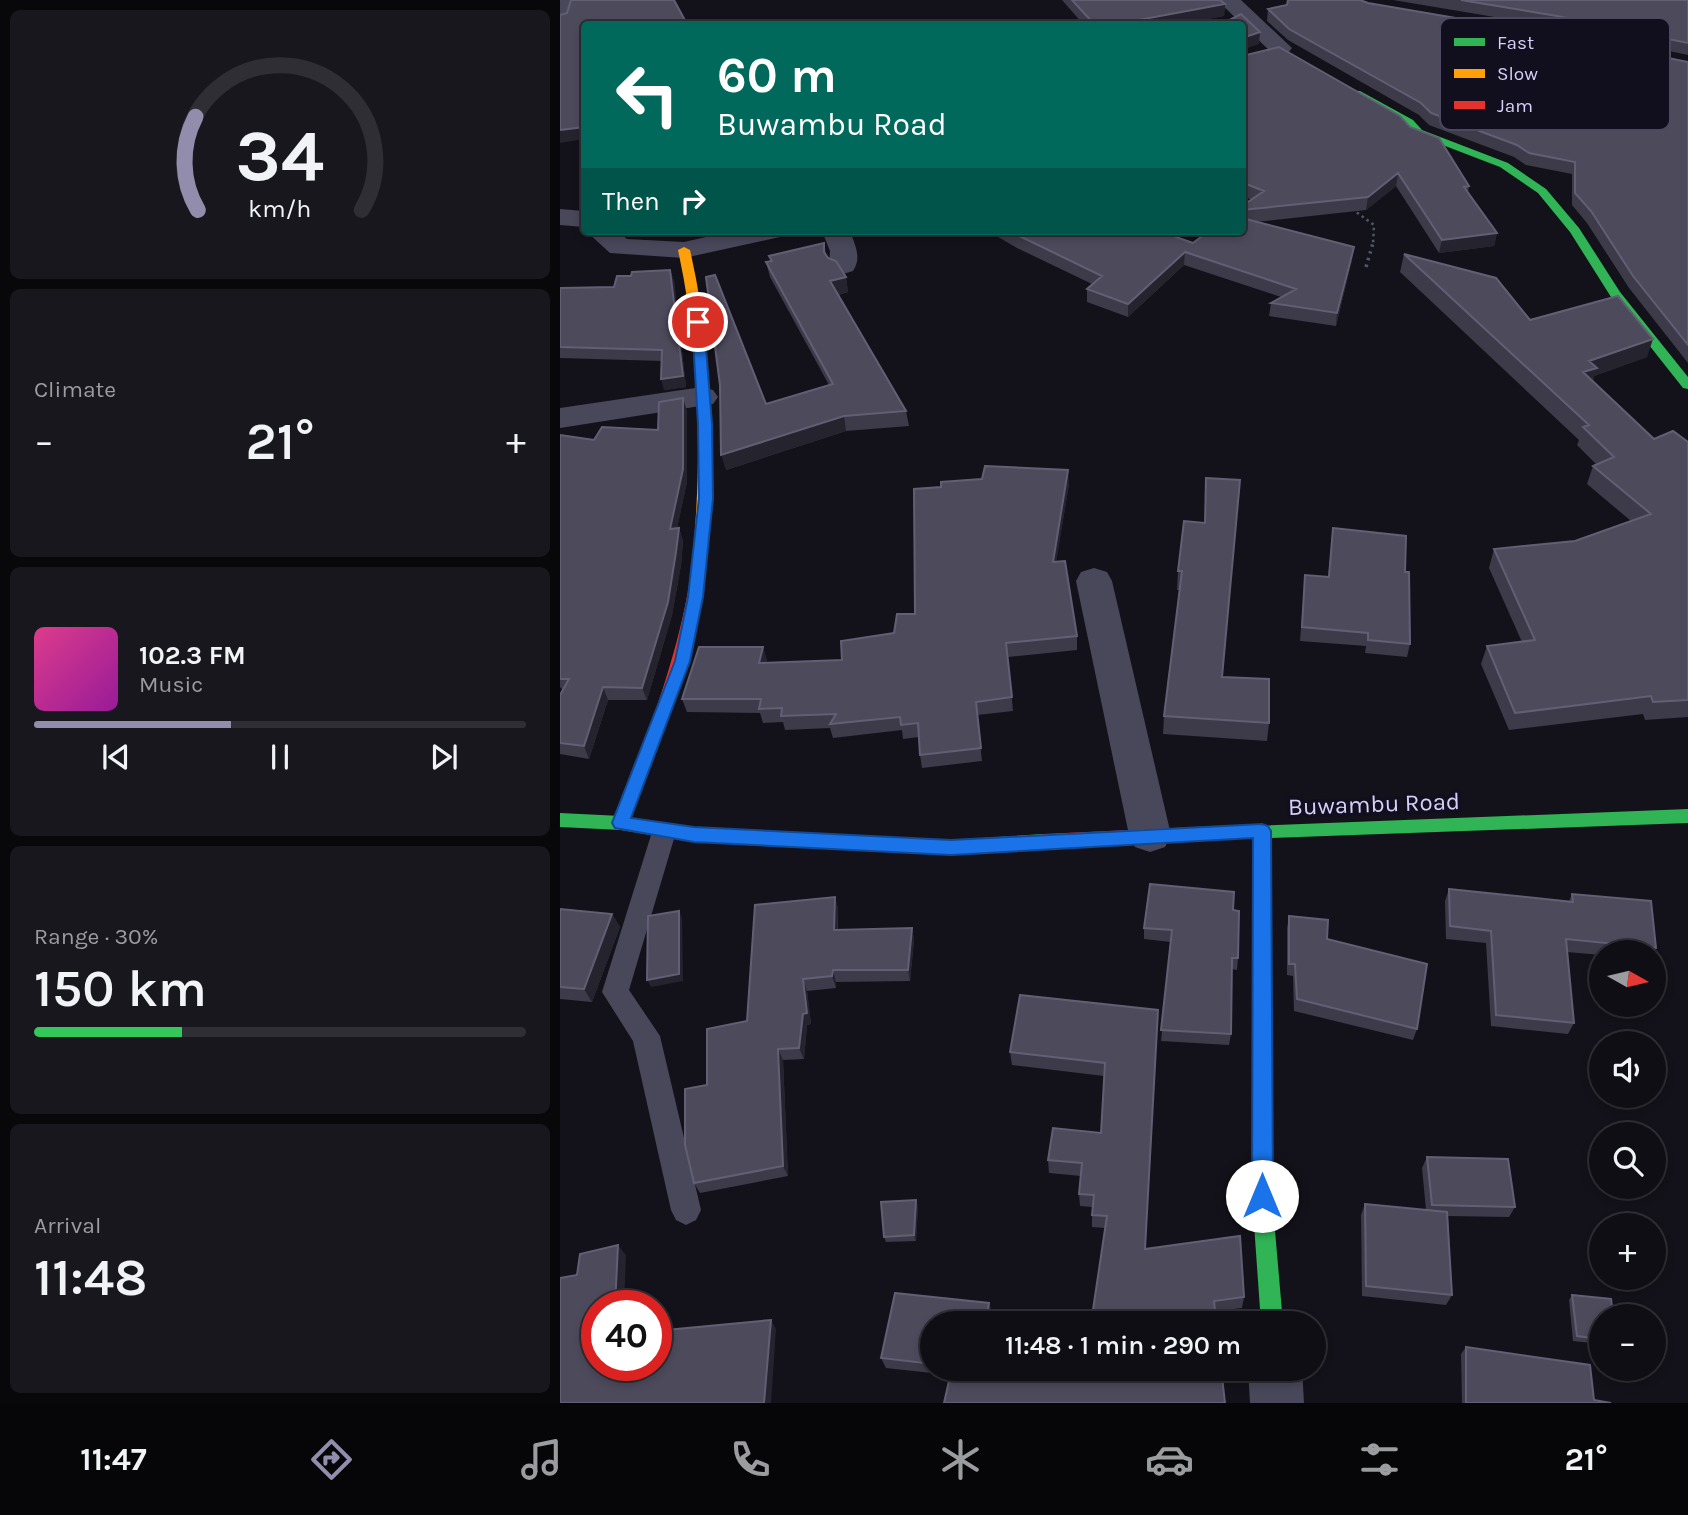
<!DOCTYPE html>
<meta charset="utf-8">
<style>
:root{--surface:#0e0e14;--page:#17171d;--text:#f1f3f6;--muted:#9b9ca0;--line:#2e2e34;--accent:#928dac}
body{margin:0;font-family:Karla,sans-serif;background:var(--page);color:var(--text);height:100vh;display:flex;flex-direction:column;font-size:26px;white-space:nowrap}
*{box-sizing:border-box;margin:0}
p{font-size:23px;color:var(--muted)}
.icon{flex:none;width:38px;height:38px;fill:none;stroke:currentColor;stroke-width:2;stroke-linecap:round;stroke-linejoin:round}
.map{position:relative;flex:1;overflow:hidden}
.panel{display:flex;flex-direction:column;gap:10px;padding:10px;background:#08080b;width:560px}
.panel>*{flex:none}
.banner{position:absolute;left:21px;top:21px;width:665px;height:214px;border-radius:7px;box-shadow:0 4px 10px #0003,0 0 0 2px var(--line);background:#00695c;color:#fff;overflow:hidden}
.needle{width:46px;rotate:98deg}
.tools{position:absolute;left:1029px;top:940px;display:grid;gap:14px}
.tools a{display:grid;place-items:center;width:77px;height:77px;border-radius:50%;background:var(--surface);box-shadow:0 4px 10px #0003,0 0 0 2px var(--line);font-size:35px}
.speed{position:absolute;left:21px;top:1290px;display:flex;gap:14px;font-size:35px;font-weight:700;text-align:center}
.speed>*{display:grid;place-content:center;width:91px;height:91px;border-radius:50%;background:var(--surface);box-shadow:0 4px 10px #0003,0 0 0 2px var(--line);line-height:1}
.speed .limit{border:10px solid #d22;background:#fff;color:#111}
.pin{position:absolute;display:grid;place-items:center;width:60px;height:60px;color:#fff;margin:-30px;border:4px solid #fff;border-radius:50%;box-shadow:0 2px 7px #0007}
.me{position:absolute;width:77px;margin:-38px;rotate:0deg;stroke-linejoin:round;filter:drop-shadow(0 0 5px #0008)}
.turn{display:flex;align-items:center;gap:24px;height:147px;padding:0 21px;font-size:32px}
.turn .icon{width:91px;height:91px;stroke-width:2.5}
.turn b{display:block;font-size:49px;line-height:60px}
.then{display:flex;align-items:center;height:66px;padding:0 21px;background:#0003;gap:14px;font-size:26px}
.big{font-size:52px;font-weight:600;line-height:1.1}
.panel .tile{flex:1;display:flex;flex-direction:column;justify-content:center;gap:10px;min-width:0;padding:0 24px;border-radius:10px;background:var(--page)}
.panel .dial{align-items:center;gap:0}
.dial svg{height:182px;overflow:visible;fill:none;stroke:var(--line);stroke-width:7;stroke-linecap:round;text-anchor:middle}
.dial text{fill:var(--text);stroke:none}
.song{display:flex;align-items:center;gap:21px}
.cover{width:84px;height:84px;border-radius:10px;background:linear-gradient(135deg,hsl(330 70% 55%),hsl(300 70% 35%))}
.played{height:7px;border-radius:4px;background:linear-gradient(90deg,var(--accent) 40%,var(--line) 40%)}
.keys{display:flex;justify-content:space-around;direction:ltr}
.heat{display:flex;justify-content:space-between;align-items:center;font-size:38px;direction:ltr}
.charge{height:10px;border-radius:5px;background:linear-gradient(90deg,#34c759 30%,var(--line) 0)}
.trip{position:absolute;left:360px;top:1311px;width:406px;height:70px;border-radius:35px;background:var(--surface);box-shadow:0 4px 10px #0003,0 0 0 2px var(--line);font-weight:600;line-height:70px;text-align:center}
.tab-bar{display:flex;height:112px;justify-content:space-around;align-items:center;background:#060608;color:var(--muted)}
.tab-bar .icon{width:49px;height:49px}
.tab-bar .active{color:var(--accent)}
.tab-bar b{font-size:32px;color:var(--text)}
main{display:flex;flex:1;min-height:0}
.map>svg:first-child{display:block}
</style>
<main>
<section class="panel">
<div class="tile dial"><svg viewBox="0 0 100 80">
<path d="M14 69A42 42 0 1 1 86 69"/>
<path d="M14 69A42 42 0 0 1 13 28" stroke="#928dac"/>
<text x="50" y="56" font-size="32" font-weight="700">34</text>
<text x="50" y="72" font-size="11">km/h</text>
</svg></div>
<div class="tile"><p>Climate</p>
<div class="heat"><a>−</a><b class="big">21°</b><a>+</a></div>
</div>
<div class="tile">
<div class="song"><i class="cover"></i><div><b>102.3 FM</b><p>Music</p></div></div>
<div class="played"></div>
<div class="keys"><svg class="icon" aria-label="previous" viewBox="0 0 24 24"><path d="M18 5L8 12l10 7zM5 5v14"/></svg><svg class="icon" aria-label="pause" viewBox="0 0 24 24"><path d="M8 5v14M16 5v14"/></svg><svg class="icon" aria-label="next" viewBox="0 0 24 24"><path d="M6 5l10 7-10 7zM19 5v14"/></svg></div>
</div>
<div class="tile"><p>Range · 30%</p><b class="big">150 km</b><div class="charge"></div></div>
<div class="tile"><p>Arrival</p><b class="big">11:48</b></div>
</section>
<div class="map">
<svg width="1128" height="1403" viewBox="0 0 1128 1403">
<rect width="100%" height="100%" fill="#13121a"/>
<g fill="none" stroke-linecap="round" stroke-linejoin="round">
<!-- path-far1 -->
<path stroke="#4d5965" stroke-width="2.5" stroke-dasharray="2.5 3.5" stroke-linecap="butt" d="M 792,209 L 814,225 L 813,244"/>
<!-- path -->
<path stroke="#4d5965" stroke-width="3.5" stroke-dasharray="2.5 4.5" stroke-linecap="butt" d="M 806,267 L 813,243"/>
<!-- lane -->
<path fill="#49475a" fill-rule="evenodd" d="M 104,822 L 113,825 L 116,832 L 69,990 L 100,1036 L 141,1210 L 136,1220 L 126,1225 L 116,1220 L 111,1210 L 73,1041 L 42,992 L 92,832 L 95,825 Z"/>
<!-- street -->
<path fill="#49475a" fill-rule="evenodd" d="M 0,0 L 15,0 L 8,24 L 0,26 Z
M 657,0 L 681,0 L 732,48 L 728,53 L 712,53 Z
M 0,209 L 24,211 L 24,227 L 0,225 Z
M 26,231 L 57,231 L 67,239 L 124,242 L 172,231 L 224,231 L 220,237 L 124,258 L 50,253 Z
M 262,231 L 290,231 C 295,245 302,258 293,271 L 283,274 L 273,271 L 269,265 L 270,251 Z
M 142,387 L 153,390 L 158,397 L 153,404 L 0,428 L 0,408 Z
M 534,568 L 547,572 L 552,581 L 611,835 L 605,847 L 590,852 L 575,847 L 569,835 L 516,581 L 521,572 Z
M 688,1368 L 742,1368 L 744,1403 L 690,1403 Z"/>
<!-- fast -->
<path fill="#30b455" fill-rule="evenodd" d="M 792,91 L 800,91 L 853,120 L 862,130 L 948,163 L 986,189 L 1019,228 L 1060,292 L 1128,377 L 1128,389 L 1123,388 L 1051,297 L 1010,232 L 978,193 L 940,167 L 854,134 L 845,124 L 792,95 Z
M 1128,809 L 1128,823 L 711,838 L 712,1196 L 723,1323 L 701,1323 L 692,1196 L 693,835 L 692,831 L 694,826 Z
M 0,813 L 61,816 L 133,828 L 391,840 L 483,834 L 489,836 L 492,841 L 489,846 L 483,848 L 391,854 L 133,842 L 61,830 L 0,827 Z"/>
<!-- slow -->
<path fill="#ff9f0a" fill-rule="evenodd" d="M 124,247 L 130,250 C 154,355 155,460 146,567 L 139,572 L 132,567 C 142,460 141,356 118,250 Z"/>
<!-- jam -->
<path fill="#e5322d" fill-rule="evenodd" d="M 139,562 L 146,567 C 134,657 102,739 69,823 L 67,828 L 61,830 L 55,828 L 53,823 C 86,739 119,657 132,567 Z
M 700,824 L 706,826 L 708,831 L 706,836 L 700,838 L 483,848 L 477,846 L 474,841 L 477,836 L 483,834 Z"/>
</g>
<!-- wall -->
<path fill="#3d3a49" d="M 502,0 L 660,0 L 665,4 L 664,16 L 620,24 L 523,24 Z
M 833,0 L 1128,0 L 1128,55 L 995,27 Z
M 808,3 L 1128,62 L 1128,363 L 1069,288 L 1027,223 L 1012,205 L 1012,174 L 966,165 L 954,157 L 869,125 L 859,115 L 728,40 L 707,21 L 708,9 Z
M 682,56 L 909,186 L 908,192 L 937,233 L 934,246 L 879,253 L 836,186 L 806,210 L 696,222 L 792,260 L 776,326 L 709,316 L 711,303 L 721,297 L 624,265 L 568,317 L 527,302 L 527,289 L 532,284 L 457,248 L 428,231 L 599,231 L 633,243 L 682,231 L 682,206 L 692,200 L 685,197 L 682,194 Z
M 264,243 L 266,255 L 286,277 L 288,292 L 278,295 L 346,411 L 349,426 L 286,431 L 166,470 L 206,404 L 269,385 L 210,277 L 206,262 L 210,261 L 209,256 Z
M 844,254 L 970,320 L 1087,357 L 1034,376 L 1033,381 L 1094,439 L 1128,442 L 1128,717 L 1085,720 L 1083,714 L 949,730 L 921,664 L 927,646 L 962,642 L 929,568 L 934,549 L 1015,541 L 1071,521 L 1027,484 L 1033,466 L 1036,464 L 1017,445 L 1019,440 L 840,272 Z
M 110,270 L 114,281 L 126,387 L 104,390 L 102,361 L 0,358 L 0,288 L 54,287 L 71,276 Z
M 127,411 L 127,482 L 117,528 L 119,528 L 123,541 L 121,565 L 112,615 L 87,700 L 48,700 L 29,759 L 0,754 L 0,695 L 3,690 L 0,687 L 0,435 L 34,440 L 98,430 Z
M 509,484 L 496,561 L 517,636 L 517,650 L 448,657 L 453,711 L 417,715 L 422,761 L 362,768 L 360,755 L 359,737 L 343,739 L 342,730 L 273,738 L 270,728 L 225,730 L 223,722 L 203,723 L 200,713 L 127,712 L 122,699 L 203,647 L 207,661 L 206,663 L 282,660 L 334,633 Z
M 624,521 L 662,677 L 709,723 L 707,741 L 603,734 L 604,716 L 620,590 L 617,590 L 618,571 Z
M 773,528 L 845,572 L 850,644 L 847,657 L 805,653 L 806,646 L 740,641 L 745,575 L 768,577 Z
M 889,889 L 1009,901 L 1012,894 L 1096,948 L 1094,953 L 1094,952 L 1041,952 L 1041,955 L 1007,952 L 1014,1023 L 1008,1034 L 931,1026 L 926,943 L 886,939 L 885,901 Z
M 275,897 L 278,909 L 278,930 L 352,928 L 354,940 L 350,981 L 276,982 L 276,988 L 247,991 L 251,1024 L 247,1025 L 244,1059 L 223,1060 L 228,1176 L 140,1193 L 134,1183 L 147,1085 L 187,1021 Z
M 0,909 L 52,914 L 60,927 L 32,1002 L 0,999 Z
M 673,910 L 678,958 L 677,970 L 672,969 L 671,1034 L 669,1045 L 601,1041 L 611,942 L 584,939 L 584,928 Z
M 729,916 L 767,939 L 857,1029 L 853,1040 L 734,1011 L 733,976 L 727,975 L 727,928 Z
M 598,1010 L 585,1248 L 684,1297 L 682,1308 L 655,1311 L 545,1228 L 532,1227 L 532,1207 L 520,1206 L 519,1194 L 521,1176 L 489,1173 L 488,1160 L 541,1133 L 544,1076 L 452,1065 L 450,1052 Z
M 867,1157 L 955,1207 L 949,1217 L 888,1216 L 892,1295 L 886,1305 L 802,1296 L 801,1215 L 805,1204 L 866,1210 L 862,1168 Z
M 358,1206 L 356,1241 L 326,1242 L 324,1237 Z
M 335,1293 L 429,1303 L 432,1313 L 430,1323 L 373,1323 L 373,1368 L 661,1368 L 665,1403 L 384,1403 L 390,1375 L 326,1368 L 321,1358 Z
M 1012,1295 L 1041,1316 L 1041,1344 L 1013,1341 L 1009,1300 Z
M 906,1347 L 1034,1400 L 1051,1403 L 902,1403 L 901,1354 Z"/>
<!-- shaded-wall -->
<path fill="#25232e" d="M 665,4 L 664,16 L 620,24 L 557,24 Z
M 700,32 L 699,44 L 682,50 L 682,38 Z
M 24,127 L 24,139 L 0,143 L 0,130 Z
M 838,173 L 836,186 L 806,210 L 808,197 Z
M 937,233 L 934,246 L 879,253 L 882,240 Z
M 794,247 L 792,260 L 776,326 L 777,313 Z
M 625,252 L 624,265 L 568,317 L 568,304 Z
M 110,270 L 114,281 L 126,387 L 104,390 L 101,379 Z
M 286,277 L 288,292 L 272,296 L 270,281 Z
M 1093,339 L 1087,357 L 1034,376 L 1031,386 L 1023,372 L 1029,361 Z
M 123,398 L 127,411 L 127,482 L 114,542 L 110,529 Z
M 284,416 L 286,431 L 166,470 L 161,455 Z
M 508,470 L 509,484 L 494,576 L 493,562 Z
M 119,528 L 123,541 L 121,565 L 112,615 L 87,700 L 82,688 Z
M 203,647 L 207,661 L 203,677 L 199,663 Z
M 43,687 L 48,700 L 29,759 L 24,746 Z
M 275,897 L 278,909 L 277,942 L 274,930 Z
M 119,911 L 122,918 L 123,981 L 91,987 L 87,980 Z
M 52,914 L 60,927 L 32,1002 L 24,989 Z
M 352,928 L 354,940 L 350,981 L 348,970 Z
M 273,970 L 276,982 L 276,988 L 272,976 Z
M 243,979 L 247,991 L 251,1024 L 247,1025 L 244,1059 L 239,1048 Z
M 218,1049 L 223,1060 L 228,1176 L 223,1166 Z
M 356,1200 L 358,1206 L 356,1241 L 354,1235 Z
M 58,1245 L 66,1255 L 64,1306 L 55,1306 Z
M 429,1303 L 432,1313 L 430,1323 L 426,1323 Z
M 211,1320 L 216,1329 L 211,1403 L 204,1403 Z"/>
<!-- building -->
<path fill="#4d4a5c" stroke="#625f75" stroke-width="2" d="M 11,0 L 114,0 L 127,24 L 24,24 L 24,127 L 0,130 L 0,15 L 7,13 Z
M 512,0 L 660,0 L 665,4 L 557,24 L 534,24 Z
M 728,0 L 800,0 L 808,3 L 996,35 L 1128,62 L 1128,345 L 1073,276 L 1031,211 L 1015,193 L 1015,162 L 969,153 L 957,145 L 871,113 L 861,103 L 729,29 L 708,9 L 727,5 Z
M 901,0 L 1128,0 L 1128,43 L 997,16 Z
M 681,14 L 700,32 L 682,38 L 682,24 L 662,24 Z
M 719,47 L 840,116 L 850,127 L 879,138 L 909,186 L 904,187 L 937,233 L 882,240 L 838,173 L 808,197 L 682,210 L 682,206 L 704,191 L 686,184 L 682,180 L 682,56 Z
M 682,218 L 794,247 L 777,313 L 711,303 L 736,289 L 625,252 L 568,304 L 527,289 L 542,276 L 449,231 L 599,231 L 633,243 L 649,231 L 682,231 Z
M 264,243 L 264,252 L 268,258 L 276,261 L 286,277 L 270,281 L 346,411 L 284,416 L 161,455 L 160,385 L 146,277 L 155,275 L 206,404 L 273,384 L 206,262 L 212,261 L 209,256 Z
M 844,254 L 936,278 L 970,320 L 1058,296 L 1093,339 L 1029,361 L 1037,368 L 1023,372 L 1094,439 L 1113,431 L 1128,442 L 1128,700 L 1093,702 L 1091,696 L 955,713 L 927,646 L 975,640 L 934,549 L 1015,541 L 1091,514 L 1033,466 L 1054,457 L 1023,427 L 1029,425 Z
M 110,270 L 123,376 L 101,379 L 102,350 L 0,347 L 0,288 L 54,287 L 57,276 L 71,276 L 72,272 Z
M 123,398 L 123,469 L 110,529 L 119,528 L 116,552 L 108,602 L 82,688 L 43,687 L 24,746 L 0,743 L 0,695 L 9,679 L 0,679 L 0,435 L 34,440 L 42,427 L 98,430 L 99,402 Z
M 425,466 L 508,470 L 493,562 L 505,561 L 517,636 L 446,643 L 452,697 L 416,702 L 421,748 L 360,755 L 358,723 L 341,725 L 340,717 L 270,724 L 276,714 L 221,716 L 222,708 L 199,709 L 201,699 L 122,699 L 139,647 L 203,647 L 199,663 L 282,660 L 281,641 L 334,633 L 337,614 L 355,614 L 354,489 L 381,487 L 381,482 L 422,479 Z
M 646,478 L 680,480 L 662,677 L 709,679 L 709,723 L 604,716 L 622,571 L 618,571 L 624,521 L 645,523 Z
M 773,528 L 846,536 L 845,572 L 849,572 L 850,644 L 808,640 L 808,633 L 742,627 L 745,575 L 769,577 Z
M 590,884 L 674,892 L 673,910 L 679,911 L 678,958 L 672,958 L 671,1034 L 601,1030 L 612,930 L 584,928 Z
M 889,889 L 1013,902 L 1012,894 L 1091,901 L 1096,948 L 1006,939 L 1014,1023 L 936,1015 L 931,931 L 890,926 Z
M 275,897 L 274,930 L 352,928 L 348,970 L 273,970 L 272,976 L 243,979 L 247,1013 L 243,1014 L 239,1048 L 218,1049 L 223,1166 L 134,1183 L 125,1145 L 125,1089 L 147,1085 L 147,1029 L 187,1021 L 195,905 Z
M 0,909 L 52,914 L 24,989 L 0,987 Z
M 119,911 L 119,974 L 87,980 L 88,916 Z
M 729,916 L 768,920 L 767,939 L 867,964 L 857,1029 L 737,999 L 735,964 L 729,964 Z
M 460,995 L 598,1010 L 585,1249 L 680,1236 L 684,1297 L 654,1301 L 656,1323 L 531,1323 L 547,1216 L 532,1215 L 534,1195 L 519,1194 L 522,1163 L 488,1160 L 493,1128 L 541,1133 L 545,1063 L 450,1052 Z
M 867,1157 L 948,1159 L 955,1207 L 872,1205 Z
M 356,1200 L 354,1235 L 324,1237 L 321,1202 Z
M 805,1204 L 887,1212 L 892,1295 L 806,1286 Z
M 58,1245 L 55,1306 L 37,1306 L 37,1365 L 96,1365 L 96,1331 L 211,1320 L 204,1403 L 0,1403 L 0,1278 L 17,1275 L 20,1254 Z
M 335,1293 L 429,1303 L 426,1323 L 373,1323 L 373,1364 L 321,1358 Z
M 1012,1295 L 1051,1299 L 1053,1316 L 1041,1316 L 1041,1339 L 1017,1336 Z
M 906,1347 L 1030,1365 L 1034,1400 L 1051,1403 L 906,1403 Z
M 392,1368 L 661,1368 L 665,1403 L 384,1403 Z"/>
<!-- route -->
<path fill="#1a73e8" stroke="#114b97" stroke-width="2" d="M 138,319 L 144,322 L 152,424 L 153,498 L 143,597 L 130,661 L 71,818 L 134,827 L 391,840 L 702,824 L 708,826 L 711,831 L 713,1196 L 710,1203 L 702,1206 L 695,1203 L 692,1196 L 693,838 L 391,855 L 134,842 L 55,828 L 52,823 L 115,661 L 128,597 L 139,498 L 138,424 L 132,322 Z"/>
<g text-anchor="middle" stroke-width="7" stroke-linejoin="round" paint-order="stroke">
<!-- street labels -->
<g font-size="24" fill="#d6cffa" stroke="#110e1d">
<text transform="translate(814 804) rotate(-2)" y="8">Buwambu Road</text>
</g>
</g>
<!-- legend -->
<rect x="880" y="18" width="230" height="112" rx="10" fill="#110e1d" stroke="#4c485f" stroke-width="2"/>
<rect x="894" y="38" width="31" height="8" fill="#30b455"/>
<rect x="894" y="69" width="31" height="9" fill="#ff9f0a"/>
<rect x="894" y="101" width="31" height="8" fill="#e5322d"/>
<g font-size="19" fill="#d6cffa">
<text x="937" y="49">Fast</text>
<text x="937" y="80">Slow</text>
<text x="937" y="112">Jam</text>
</g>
</svg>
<div class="tools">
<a><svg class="needle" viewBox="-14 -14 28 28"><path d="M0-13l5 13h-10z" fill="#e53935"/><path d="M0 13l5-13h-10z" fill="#9b9ca0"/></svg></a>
<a><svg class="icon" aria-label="sound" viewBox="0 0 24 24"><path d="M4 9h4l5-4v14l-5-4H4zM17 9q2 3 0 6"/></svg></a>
<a><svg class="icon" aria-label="search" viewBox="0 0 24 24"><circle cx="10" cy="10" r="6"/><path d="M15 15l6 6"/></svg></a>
<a>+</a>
<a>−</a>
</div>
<div class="speed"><div class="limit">40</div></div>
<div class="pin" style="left:138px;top:322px;background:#d93025"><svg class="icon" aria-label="arrive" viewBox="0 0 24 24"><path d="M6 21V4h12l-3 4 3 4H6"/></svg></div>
<svg class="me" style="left:702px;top:1196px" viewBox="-20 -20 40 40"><circle r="19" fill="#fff"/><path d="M0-13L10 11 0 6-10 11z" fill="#1a73e8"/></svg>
<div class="trip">11:48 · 1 min · 290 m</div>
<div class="banner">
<div class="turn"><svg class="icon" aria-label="left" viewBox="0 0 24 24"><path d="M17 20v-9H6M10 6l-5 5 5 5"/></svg><div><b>60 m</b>Buwambu Road</div></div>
<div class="then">Then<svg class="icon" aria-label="right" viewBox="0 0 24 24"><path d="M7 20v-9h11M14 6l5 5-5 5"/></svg></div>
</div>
</div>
</main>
<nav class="tab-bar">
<b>11:47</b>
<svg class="icon active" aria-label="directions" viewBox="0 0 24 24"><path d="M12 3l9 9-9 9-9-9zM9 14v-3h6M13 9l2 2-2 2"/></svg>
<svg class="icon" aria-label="music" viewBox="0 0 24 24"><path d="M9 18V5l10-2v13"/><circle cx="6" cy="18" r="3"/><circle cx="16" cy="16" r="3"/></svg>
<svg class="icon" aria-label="phone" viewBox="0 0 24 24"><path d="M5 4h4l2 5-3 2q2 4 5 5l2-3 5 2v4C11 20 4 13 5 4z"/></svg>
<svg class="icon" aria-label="climate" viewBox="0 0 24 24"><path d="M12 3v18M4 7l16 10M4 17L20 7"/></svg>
<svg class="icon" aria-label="car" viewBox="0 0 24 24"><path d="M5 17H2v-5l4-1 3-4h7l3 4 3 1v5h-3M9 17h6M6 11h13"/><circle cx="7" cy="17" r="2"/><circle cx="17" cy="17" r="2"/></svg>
<svg class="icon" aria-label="filters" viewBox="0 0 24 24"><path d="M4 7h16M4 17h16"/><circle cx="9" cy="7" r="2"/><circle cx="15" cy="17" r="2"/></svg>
<b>21°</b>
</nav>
